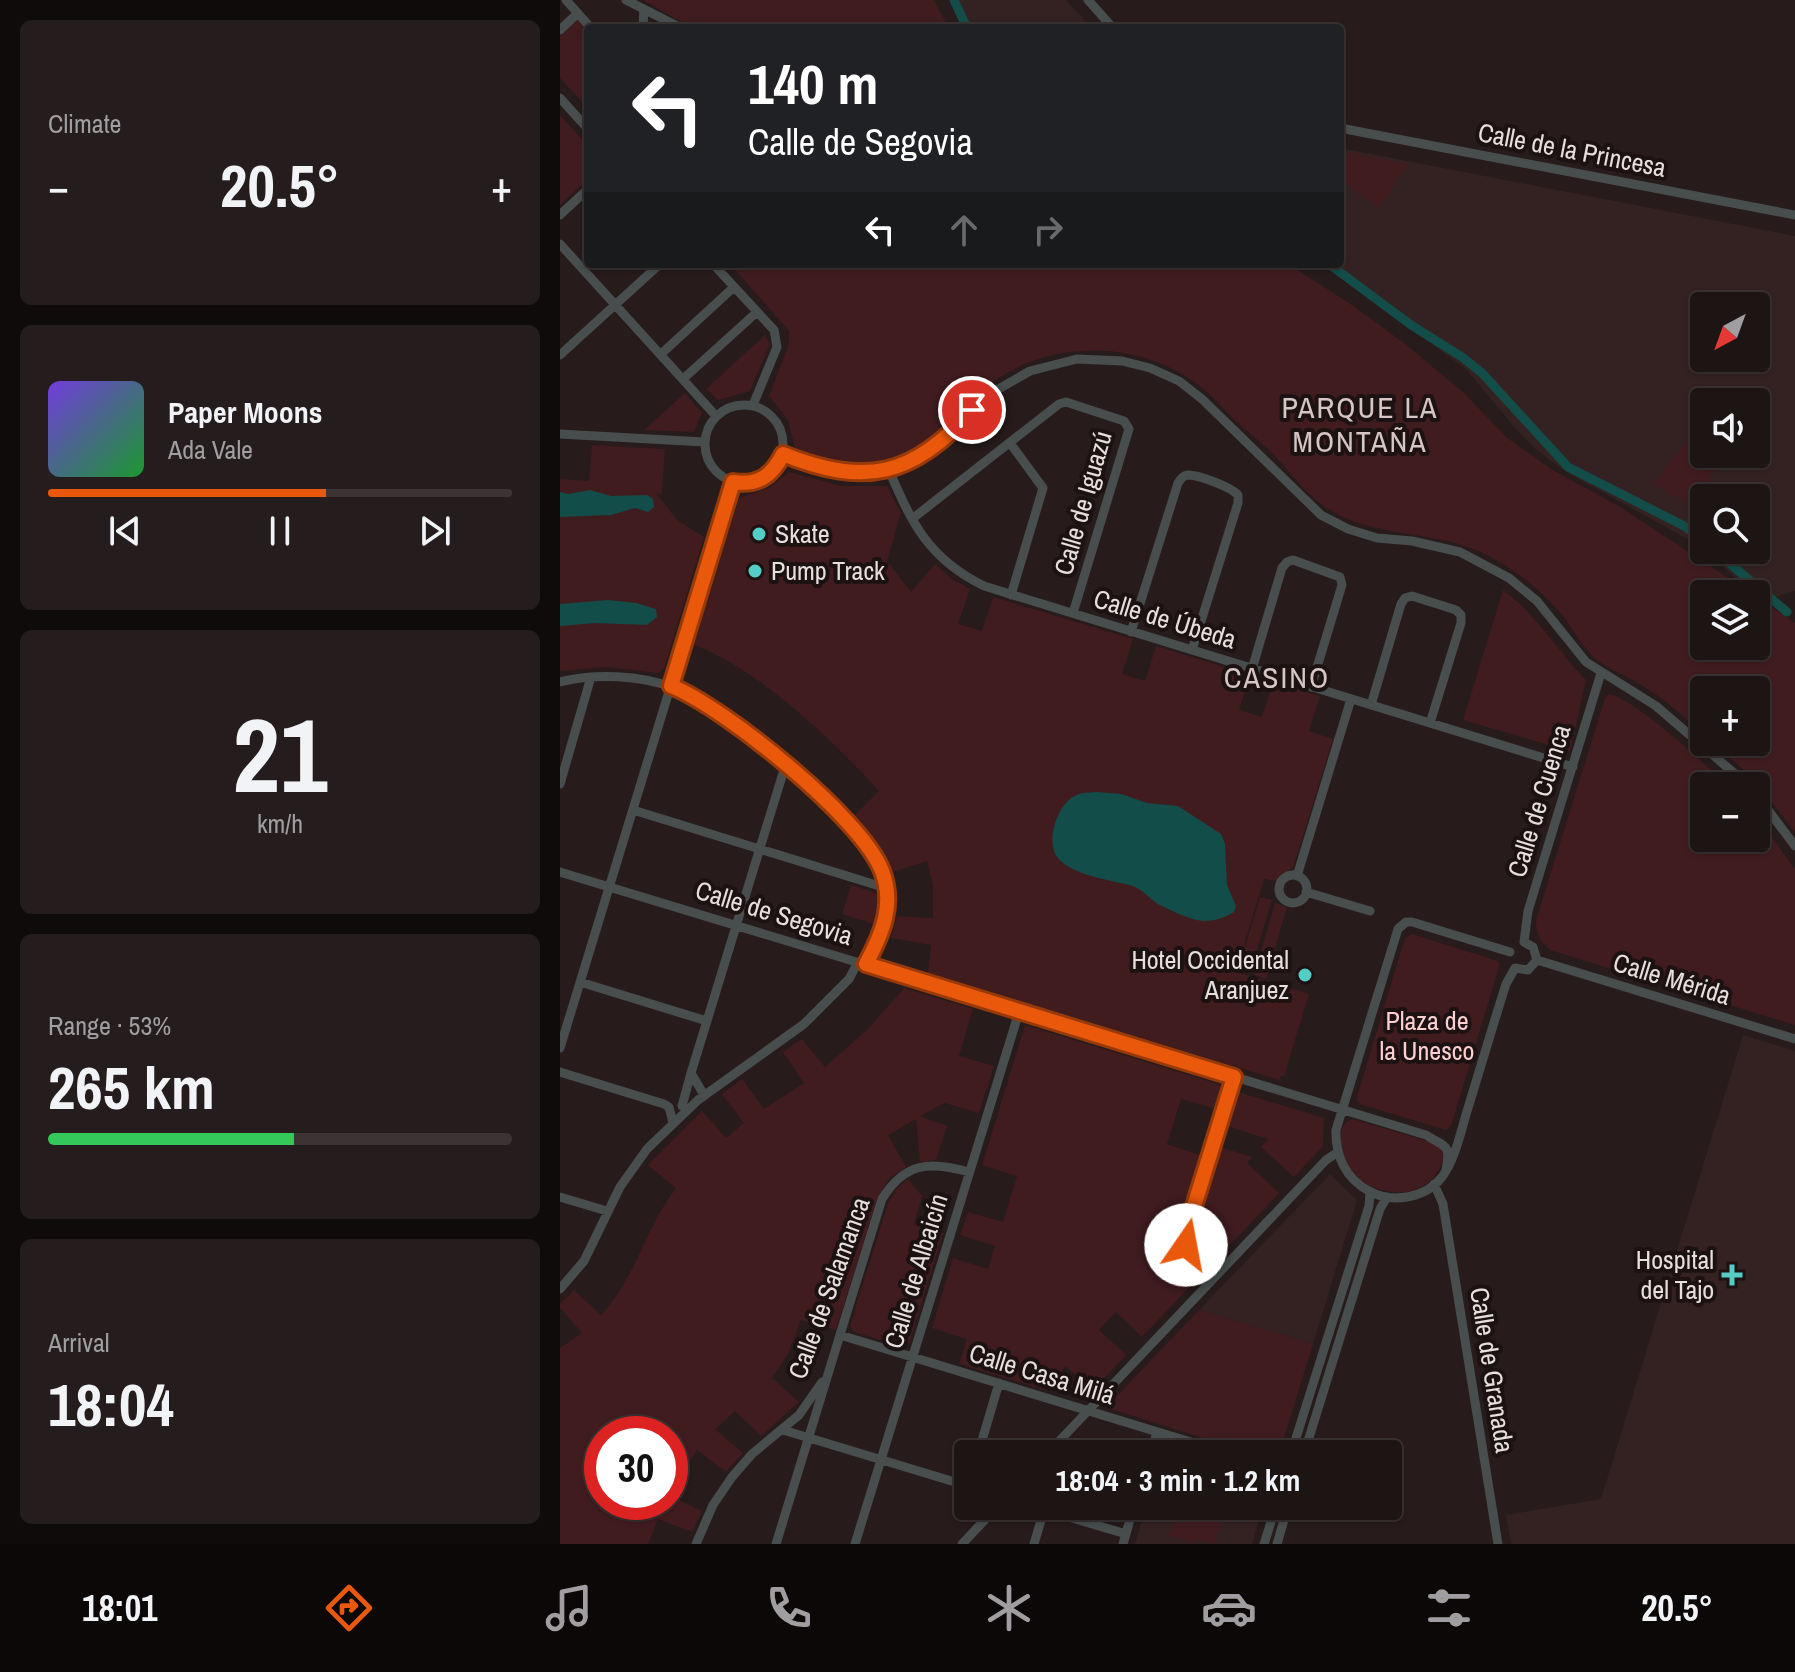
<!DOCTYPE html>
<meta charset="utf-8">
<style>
:root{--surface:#1d1414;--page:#251d1d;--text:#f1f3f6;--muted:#a09ea0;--line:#3b3334;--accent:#ea580c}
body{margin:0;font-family:"Archivo Narrow",sans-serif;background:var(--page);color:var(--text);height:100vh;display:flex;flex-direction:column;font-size:30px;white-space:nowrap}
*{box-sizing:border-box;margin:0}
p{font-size:26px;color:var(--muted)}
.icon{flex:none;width:44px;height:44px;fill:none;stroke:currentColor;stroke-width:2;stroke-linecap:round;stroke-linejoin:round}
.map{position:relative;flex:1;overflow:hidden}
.panel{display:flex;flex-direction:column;gap:20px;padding:20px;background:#100b0b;width:560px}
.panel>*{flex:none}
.banner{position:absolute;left:24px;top:24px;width:760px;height:244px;border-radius:8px;box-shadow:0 2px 6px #0004,0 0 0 2px var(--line);background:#202124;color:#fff;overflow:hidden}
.needle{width:52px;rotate:221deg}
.buttons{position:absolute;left:1130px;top:292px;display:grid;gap:16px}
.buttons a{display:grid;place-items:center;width:80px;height:80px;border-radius:8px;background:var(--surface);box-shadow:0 2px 6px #0004,0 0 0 2px var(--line);font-size:40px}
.speed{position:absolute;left:24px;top:1416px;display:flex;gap:16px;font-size:40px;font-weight:700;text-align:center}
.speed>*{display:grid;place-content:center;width:104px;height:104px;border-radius:50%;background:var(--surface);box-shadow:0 2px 6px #0004,0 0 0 2px var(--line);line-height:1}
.speed .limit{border:12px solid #d22;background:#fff;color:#111}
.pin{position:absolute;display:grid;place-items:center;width:68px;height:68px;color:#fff;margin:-34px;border:4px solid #fff;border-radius:50%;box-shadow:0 2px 8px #0007}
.me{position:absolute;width:88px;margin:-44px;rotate:12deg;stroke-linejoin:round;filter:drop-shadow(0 0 6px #0008)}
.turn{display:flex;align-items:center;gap:28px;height:168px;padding:0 32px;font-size:36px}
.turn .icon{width:104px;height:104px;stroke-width:2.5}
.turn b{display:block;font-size:56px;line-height:68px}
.lanes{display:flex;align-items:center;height:76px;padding:0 32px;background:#0003;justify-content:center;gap:40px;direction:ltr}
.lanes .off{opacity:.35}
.big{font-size:60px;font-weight:800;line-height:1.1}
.panel .card{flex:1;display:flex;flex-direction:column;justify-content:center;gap:12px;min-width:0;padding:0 28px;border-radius:12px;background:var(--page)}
.panel .dial{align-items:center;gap:0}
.dial b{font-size:104px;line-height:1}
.song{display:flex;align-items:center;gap:24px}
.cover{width:96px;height:96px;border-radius:12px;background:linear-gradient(135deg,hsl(260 70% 55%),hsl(130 70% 35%))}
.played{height:8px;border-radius:4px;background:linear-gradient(90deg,var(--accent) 60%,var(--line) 60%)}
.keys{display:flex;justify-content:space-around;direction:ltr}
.heat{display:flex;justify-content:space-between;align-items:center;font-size:44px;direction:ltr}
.charge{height:12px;border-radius:6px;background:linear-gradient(90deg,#34c759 53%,var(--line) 0)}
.trip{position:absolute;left:394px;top:1440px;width:448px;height:80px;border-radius:8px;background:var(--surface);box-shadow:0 2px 6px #0004,0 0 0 2px var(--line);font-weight:800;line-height:80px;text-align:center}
.tabs{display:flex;height:128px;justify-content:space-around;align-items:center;background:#0c0808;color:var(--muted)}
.tabs .icon{width:56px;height:56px}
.tabs .on{color:var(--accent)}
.tabs b{font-size:36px;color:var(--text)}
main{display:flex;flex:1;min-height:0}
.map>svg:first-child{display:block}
</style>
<main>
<section class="panel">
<div class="card"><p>Climate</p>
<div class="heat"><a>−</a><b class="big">20.5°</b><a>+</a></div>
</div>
<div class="card">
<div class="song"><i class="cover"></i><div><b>Paper Moons</b><p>Ada Vale</p></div></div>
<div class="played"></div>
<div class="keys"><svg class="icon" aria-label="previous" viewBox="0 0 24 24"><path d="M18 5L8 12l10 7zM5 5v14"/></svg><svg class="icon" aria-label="pause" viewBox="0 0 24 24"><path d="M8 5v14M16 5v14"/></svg><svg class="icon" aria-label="next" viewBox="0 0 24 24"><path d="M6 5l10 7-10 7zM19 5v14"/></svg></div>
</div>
<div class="card dial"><b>21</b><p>km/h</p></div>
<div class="card"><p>Range · 53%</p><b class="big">265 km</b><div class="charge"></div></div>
<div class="card"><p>Arrival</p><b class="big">18:04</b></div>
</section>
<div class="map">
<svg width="1235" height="1544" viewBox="0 0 1235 1544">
<rect width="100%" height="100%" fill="#271b1b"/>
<!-- built -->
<path fill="#342222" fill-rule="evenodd" d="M 398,0 L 506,0 L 531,28 L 411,28 Z
M 780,148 L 1235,236 L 1235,591 L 1211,598 L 1185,586 L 1138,545 L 1008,473 L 979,452 L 955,428 L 906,369 L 761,264 L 780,264 ZM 1144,306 L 1196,306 L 1196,358 L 1144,358 ZM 1144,402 L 1196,402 L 1196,454 L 1144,454 ZM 1144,498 L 1196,498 L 1196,550 L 1144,550 Z
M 1183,1035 L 1235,1051 L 1235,1544 L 951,1544 L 946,1515 L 1041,1499 Z
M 770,1174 L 797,1200 L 753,1344 L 639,1310 Z
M 586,1506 L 703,1506 L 692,1544 L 575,1544 Z"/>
<!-- green -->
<path fill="#401c1f" d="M 83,0 L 374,0 L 389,28 L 132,28 Z
M 18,19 L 28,30 L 28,108 L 0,78 L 0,36 Z
M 0,115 L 28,146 L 28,179 L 0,205 Z
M 789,152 L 847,164 L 819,208 L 780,180 L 780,166 Z
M 170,264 L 728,264 L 789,303 L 844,343 L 904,393 L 946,437 L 991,469 L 1057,505 L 1193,594 L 1144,594 L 1144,646 L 1196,646 L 1196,596 L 1235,623 L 1235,832 L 1192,777 L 1151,742 L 1196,742 L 1196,690 L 1144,690 L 1144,736 C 1125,717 1106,700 1083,686 C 1068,676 1050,671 1036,659 C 1022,647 1014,631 1003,616 C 981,590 954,568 923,553 C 873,529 814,539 767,508 C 746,495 733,475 716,457 C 704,444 689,433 676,421 C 664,410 654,397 641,387 C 604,358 557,346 510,352 C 476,356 444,371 418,393 C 404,405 394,421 380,433 C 338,470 289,469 239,452 L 235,448 L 228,420 L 209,396 L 229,344 L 229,331 Z
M 205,335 L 210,344 L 190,391 L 158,400 L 146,389 Z
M 125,393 L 142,413 L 134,432 L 84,430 Z
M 1144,417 L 1144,454 L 1167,454 L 1130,505 L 1094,484 Z
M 32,445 L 105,449 L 102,494 L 96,493 L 117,520 L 144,537 L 104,669 L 98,673 L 46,667 L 0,671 L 0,479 L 29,481 Z
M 229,472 L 282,486 L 327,486 L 341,513 L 327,561 L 351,592 L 375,564 L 392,579 L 410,589 L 398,624 L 422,631 L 433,597 L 573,639 L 562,674 L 585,681 L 596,646 L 690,675 L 679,710 L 702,717 L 713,682 L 760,696 L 749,731 L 773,739 L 733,868 L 722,874 L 716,881 L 704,879 L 676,972 L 749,994 L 724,1076 L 721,1076 L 719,1080 L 368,973 L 371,945 L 331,938 L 337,916 L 373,918 L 373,886 L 367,861 L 333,872 L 319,846 L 293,817 L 319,791 C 272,740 199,669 134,645 L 179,498 L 209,488 Z
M 943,590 C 977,615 997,650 1026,680 L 1010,751 L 903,720 Z
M 1049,694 C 1076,699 1145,765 1169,786 L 1144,786 L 1144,838 L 1196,838 L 1196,815 L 1235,869 L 1235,1025 L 993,951 C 980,944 976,935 976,921 L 1045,698 Z
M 291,885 L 313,892 L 318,896 L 317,925 L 282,914 Z
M 700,897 L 712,900 L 690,973 L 678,970 Z
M 715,903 L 727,907 L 706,979 L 694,975 Z
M 852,934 L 938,961 L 940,964 L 891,1126 L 886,1130 L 800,1104 L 796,1100 L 845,938 Z
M 344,988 L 413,1009 L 399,1056 L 434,1066 L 419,1113 L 385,1103 L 360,1116 L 387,1126 L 376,1160 L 360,1162 L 356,1119 L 328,1135 L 346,1167 L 330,1178 L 318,1196 L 276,1330 L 241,1320 L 228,1354 L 212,1378 L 239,1402 L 201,1436 L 175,1411 L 155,1429 L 183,1453 L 166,1472 L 137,1450 L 110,1492 L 110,1434 L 42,1434 L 42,1502 L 110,1502 L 110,1496 L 142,1511 L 132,1532 L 98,1519 L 88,1544 L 0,1544 L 0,1348 L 22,1333 L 0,1308 L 0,1304 L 14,1290 L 41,1315 C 76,1278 85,1228 116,1188 L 88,1165 L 142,1111 L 166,1138 L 184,1123 L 162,1094 L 182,1079 L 204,1109 L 244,1083 L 223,1052 L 242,1039 L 265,1067 L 308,1029 Z
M 465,1025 L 658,1084 L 662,1088 L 656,1109 L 621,1099 L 607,1144 L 642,1156 L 618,1237 L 623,1256 L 641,1275 L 582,1337 L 556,1312 L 539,1330 L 566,1355 L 532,1391 L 506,1366 L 483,1389 L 399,1364 L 407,1339 L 372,1328 L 393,1258 L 428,1269 L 435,1246 L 400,1235 L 408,1212 L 443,1222 L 457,1176 L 422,1165 Z
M 675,1091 L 764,1118 L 763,1146 L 734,1177 L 701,1147 L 708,1139 L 664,1125 Z
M 793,1119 L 880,1145 L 884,1149 C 881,1215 779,1201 781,1138 C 781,1127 783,1122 793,1119 Z
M 657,1146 L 692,1157 L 687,1163 L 719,1193 L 650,1266 L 634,1250 L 630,1239 Z
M 348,1179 L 362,1196 L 354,1224 L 383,1233 L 349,1344 L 345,1347 L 294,1332 L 290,1326 L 328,1203 L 337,1188 Z
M 639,1310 L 753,1344 L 719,1454 L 694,1454 L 551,1409 L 552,1401 Z
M 619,1506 L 666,1506 L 655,1544 L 636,1538 L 634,1543 L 609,1536 Z"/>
<!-- water -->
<path fill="#134d49" d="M 30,490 L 51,496 L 87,495 L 93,499 L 94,507 L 88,512 L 75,508 L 51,515 L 0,517 L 0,492 L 8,494 Z
M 48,600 L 76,603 L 96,609 L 97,617 L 87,625 L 35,623 L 0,626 L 0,604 Z
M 537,792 L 561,794 L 587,803 L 618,806 L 661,834 L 665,844 L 667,885 L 676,906 L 674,912 C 666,917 655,921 645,921 C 632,921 610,910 598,904 C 590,899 582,889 573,886 C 552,880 513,876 498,858 C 485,843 497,806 513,797 C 520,792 528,793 537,792 Z"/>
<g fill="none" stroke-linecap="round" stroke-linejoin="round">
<!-- canal -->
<path stroke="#134d49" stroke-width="9" d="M 394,0 L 407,28
M 769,264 L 851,325 L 902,357 L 922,373 L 1008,467 L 1126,527 L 1144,542
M 1154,550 L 1227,612"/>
<!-- minor -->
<path stroke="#474e4d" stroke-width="9" d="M 6,0 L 31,28
M 66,0 L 121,28
M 528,0 L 553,28
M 83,28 L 84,9
M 0,30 L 18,13
M 0,98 L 28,129
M 780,128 L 1235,215
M 0,215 L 28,189
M 0,244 L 156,416
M 153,264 L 214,330 L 217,347 L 193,405
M 101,354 L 174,287
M 0,355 L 100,264
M 123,379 L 197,312
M145 444a39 39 0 1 1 78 0a39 39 0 1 1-78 0Z
M 0,434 L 144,442
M 450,443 L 483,488 L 451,595
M 223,454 L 282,471 L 329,470 L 363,456 L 379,445 L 428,395 L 470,371 L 517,359 L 562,361 L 590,368 L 619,381 L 642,399 L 761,515 L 788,529 L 817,538 L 852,541 L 900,552 L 949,578 L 977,601 L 1026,662 L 1096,706 L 1189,786
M 329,470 C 352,524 369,559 424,586 L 1013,767
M 352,519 L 499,404 L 506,402 L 564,421 L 569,429 L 513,613
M 571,632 L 618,483 C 622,478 622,476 628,475 C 639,475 671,487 678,495 L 678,503 L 632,650
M 692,669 L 722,568 L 727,562 L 733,560 L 780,577 L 782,585 L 751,687
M 0,682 C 36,673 79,675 115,688 C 170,708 318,831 327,890 C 331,918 319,940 306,964
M 811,705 L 841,604 L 845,598 L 852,596 L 896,610 L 901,615 L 901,623 L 870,723
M 0,784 L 31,677
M 1196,794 L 1235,846
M 73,810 L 326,888
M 0,872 L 866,1135 C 886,1148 891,1143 886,1170
M719 889a14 14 0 1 1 28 0a14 14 0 1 1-28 0Z
M 737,876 L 791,699
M 746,892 L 810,911
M 964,942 L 968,911 L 1041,673
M 964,942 L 973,947 L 977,960
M 950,952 L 852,922 L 846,922 L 838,929 L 776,1130 C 775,1156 786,1179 809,1191 C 832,1204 866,1198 882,1177 C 896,1158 901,1130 908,1108 C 921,1066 933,1025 946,984 L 955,968
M 977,960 L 1235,1039
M 955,968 L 968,970 L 977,960
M 20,982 L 147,1021
M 0,1048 L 173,482
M 0,1072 L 104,1104 L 109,1107 L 113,1123
M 144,1095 L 131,1073 L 223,773 L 229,767
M 122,1106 L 131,1073
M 874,1184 L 883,1204 L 938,1544
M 0,1197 L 47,1211
M 655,1276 L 632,1255 L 625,1239 L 674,1077
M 0,1289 L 24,1261 L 60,1187 L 87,1149 L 138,1100 L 244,1024 L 289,979 L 298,962
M 279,1338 L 322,1199 C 345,1162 370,1161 409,1172
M 223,1430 L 408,1486
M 418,1454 L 439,1383
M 487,1454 L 766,1160 L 778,1152
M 590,1454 L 597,1432
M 731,1454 L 809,1206 L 810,1192
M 744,1454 L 820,1209 L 827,1197
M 472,1506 L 566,1534
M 136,1544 L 153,1505 L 172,1477 L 192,1454 L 239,1415 L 262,1382
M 216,1544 L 280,1335 L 670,1454
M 295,1544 L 459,1012
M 402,1544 L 438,1506
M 474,1544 L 484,1510
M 563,1544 L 574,1506
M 704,1544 L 716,1506
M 717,1544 L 728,1506"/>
</g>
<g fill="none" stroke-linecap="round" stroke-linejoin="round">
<defs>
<path id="route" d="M 412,410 C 354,477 304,487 223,454 C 212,476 198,486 173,482 L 111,686 C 164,707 302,818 322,871 C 335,905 322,934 306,964 L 674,1077 L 626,1232 L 626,1245"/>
</defs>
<!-- route casing -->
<use href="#route" stroke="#983908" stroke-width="20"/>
<!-- route -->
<use href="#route" stroke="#ea580c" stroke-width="14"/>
</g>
<!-- markers -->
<g fill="#55cdc6" stroke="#1d1212" stroke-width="3">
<circle cx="199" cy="534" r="8"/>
<circle cx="195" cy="571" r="8"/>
<circle cx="745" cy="975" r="8"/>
<path d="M1168 1263h8v8h8v8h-8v8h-8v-8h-8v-8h8z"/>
</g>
<g text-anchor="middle" stroke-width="8" stroke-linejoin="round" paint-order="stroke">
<!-- street labels -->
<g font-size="26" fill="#e7dfdf" stroke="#1d1212">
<text transform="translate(1012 150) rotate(11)" y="9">Calle de la Princesa</text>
<text transform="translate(523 503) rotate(-74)" y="9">Calle de Iguazú</text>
<text transform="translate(605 619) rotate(17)" y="9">Calle de Úbeda</text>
<text transform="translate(979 801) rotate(-73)" y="9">Calle de Cuenca</text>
<text transform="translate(214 913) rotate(17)" y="9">Calle de Segovia</text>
<text transform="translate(1112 979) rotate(17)" y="9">Calle Mérida</text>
<text transform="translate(356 1271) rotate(-73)" y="9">Calle de Albaicín</text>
<text transform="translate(269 1288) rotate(-70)" y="9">Calle de Salamanca</text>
<text transform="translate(932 1370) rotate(81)" y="9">Calle de Granada</text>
<text transform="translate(482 1374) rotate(17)" y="9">Calle Casa Milá</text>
</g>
<!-- poi labels -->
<g font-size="26" fill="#e7dfdf" stroke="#1d1212" text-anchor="start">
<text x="215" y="543">Skate</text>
<text x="211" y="580">Pump Track</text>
<text x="729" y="969" text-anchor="end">Hotel Occidental<tspan x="729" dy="30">Aranjuez</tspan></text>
<text x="1154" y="1269" text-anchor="end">Hospital<tspan x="1154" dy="30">del Tajo</tspan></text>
</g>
<!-- park labels -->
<g font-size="26" fill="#fecfd0" stroke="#1d1212">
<text x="867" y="1030">Plaza de<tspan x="867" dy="30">la Unesco</tspan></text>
</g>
<!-- quarter labels -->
<g font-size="30" letter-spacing="2" fill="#d6c5c5" stroke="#1d1212">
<text x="800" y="418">PARQUE LA<tspan x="800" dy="34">MONTAÑA</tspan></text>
<text x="717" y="688">CASINO</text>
</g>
</g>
</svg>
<div class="buttons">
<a><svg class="needle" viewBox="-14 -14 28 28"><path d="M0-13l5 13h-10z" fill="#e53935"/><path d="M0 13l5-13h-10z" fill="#a09ea0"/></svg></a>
<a><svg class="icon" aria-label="sound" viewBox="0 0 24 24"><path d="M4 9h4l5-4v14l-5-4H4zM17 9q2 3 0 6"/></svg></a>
<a><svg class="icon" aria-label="search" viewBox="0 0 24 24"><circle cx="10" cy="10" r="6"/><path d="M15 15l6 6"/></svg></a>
<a><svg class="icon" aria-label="layers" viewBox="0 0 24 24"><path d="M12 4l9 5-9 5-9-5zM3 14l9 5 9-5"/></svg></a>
<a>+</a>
<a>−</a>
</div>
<div class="speed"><div class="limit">30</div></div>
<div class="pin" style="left:412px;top:410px;background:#d93025"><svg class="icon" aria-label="arrive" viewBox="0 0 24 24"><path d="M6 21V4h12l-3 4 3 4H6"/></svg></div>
<svg class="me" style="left:626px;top:1245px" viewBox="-20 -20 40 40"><circle r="19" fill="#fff"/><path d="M0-13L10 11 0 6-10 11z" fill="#ea580c"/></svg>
<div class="trip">18:04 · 3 min · 1.2 km</div>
<div class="banner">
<div class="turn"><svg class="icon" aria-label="left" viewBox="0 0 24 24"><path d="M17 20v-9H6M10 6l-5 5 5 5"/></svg><div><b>140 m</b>Calle de Segovia</div></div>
<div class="lanes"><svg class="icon" aria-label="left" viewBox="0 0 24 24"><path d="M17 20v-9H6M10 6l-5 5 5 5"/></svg><svg class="icon off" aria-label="ahead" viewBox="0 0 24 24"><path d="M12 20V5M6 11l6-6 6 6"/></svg><svg class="icon off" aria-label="right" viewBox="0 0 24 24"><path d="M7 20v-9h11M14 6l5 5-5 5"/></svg></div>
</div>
</div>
</main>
<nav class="tabs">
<b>18:01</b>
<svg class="icon on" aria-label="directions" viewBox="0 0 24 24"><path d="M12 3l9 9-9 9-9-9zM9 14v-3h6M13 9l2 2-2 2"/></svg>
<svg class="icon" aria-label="music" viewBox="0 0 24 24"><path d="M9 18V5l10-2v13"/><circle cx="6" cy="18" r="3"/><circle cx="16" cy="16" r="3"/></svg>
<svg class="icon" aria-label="phone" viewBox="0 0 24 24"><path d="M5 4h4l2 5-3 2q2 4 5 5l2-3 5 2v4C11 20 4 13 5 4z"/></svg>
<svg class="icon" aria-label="climate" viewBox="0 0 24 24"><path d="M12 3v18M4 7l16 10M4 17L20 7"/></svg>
<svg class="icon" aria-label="car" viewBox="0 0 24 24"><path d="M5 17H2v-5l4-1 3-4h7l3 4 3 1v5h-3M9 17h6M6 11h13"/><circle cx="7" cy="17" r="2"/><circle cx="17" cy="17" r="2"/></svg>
<svg class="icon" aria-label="filters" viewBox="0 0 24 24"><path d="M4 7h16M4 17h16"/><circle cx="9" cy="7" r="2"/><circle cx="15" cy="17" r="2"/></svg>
<b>20.5°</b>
</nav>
